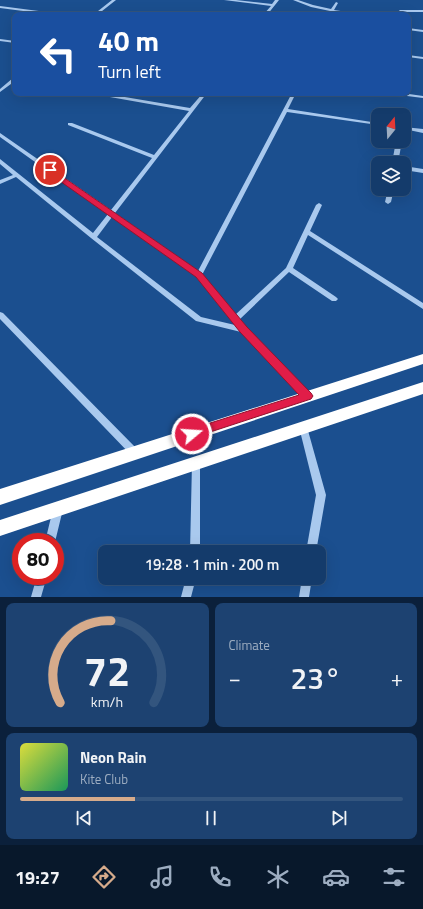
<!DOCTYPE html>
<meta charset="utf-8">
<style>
:root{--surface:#143b6b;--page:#1d4271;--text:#f1f3f6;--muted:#9dadc1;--line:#33557e;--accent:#d6ab8b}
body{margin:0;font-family:"Titillium Web",sans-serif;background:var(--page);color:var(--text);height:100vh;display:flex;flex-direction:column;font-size:15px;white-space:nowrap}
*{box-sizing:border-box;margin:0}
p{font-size:13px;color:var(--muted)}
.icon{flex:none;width:22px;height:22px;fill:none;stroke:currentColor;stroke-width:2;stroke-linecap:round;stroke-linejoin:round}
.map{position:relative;height:597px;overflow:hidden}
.drawer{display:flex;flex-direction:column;gap:6px;padding:6px;background:#0b203b;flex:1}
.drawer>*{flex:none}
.top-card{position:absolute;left:12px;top:12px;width:399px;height:84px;border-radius:8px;box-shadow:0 4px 16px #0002,0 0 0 1px var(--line);background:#1a4fa0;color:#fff;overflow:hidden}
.needle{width:26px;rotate:18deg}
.controls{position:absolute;left:371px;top:108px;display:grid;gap:8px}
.controls a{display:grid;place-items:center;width:40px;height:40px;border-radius:8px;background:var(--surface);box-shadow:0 4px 16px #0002,0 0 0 1px var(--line);font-size:20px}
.speed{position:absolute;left:12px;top:533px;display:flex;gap:8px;font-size:20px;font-weight:700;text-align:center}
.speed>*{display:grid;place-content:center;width:52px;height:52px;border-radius:50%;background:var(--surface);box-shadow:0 4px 16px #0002,0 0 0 1px var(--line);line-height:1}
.speed .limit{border:6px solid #d22;background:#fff;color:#111}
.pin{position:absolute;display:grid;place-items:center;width:34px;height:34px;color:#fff;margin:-17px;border:2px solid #fff;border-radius:50%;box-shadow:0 1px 4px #0007}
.me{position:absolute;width:44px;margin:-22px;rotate:72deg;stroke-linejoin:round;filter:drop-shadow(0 0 3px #0008)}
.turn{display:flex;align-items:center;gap:14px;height:84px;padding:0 20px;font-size:18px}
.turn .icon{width:52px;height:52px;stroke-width:2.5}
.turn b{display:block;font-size:28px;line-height:34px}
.big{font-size:30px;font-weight:600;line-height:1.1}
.drawer .tile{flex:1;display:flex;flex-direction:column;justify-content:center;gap:6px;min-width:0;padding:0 14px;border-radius:8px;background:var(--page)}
.drawer .dial{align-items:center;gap:0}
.dial svg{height:104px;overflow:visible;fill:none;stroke:var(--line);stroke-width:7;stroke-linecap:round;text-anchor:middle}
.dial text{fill:var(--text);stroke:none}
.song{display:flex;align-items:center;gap:12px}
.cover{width:48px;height:48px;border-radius:6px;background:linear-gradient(135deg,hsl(60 70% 55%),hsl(150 70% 35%))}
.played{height:4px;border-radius:2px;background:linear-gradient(90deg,var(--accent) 30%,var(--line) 30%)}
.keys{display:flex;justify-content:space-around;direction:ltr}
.heat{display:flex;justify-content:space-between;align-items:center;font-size:22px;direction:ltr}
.drawer .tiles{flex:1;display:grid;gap:6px;grid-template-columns:1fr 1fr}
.tile:last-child{grid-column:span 2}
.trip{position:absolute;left:98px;top:545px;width:228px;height:40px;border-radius:8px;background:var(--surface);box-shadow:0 4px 16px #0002,0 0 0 1px var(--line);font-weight:600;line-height:40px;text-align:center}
.tab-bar{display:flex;height:64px;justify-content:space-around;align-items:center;background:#08182b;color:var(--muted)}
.tab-bar .icon{width:28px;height:28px}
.tab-bar .selected{color:var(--accent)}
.tab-bar b{font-size:18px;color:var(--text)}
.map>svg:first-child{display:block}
</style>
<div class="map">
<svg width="423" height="597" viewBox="0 0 423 597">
<rect width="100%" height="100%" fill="#1b4f8f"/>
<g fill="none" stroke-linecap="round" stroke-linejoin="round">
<!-- minor -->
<path fill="#a9c9ee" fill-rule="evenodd" d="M 112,0 L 116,0 L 97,15 L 93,15 Z
M 224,0 L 236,0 L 272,4 L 275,0 L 279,0 L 267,15 L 263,15 L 271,6 Z
M 293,0 L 298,0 L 313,5 L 331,9 L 336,2 L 338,3 L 334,10 L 367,15 L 356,15 L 333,12 L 332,15 L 328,15 L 330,11 L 311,7 Z
M 0,6 L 62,14 L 64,15 L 54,15 L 0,8 Z
M 400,10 L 423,10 L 423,12 L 402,12 L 398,15 L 394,15 Z
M 408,28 L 423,30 L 423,32 L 408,30 Z
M 0,39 L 15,41 L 15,43 L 0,41 Z
M 408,55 L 423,57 L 423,59 L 408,57 Z
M 13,78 L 15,78 L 15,81 L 0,92 L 0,89 Z
M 91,93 L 101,93 L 190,108 L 203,93 L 207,93 L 115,213 L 198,271 L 292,93 L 296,93 L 288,109 L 378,123 L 378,125 L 287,112 L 202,275 L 235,315 L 286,268 L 316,205 L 319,203 L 322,205 L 310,231 L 423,303 L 423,309 L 308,235 L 293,268 L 336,297 L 338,299 L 336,301 L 332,301 L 289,272 L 239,320 L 246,328 L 311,394 L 312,396 L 311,398 L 308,399 L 305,398 L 241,332 L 196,321 L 91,238 L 16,177 L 0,184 L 0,180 L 13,175 L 0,164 L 0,159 L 93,233 L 108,214 L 0,137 L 0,133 L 111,210 L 152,158 L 68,125 L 68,123 L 72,123 L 154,155 L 189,111 L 93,94 ZM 112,217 L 197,277 L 235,325 L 201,317 L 97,237 Z
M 389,93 L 402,93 L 423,96 L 423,98 L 391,94 Z
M 404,127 L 423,129 L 423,133 L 404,129 Z
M 396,141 L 402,141 L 398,163 L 392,163 Z
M 404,166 L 423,169 L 423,173 L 404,170 Z
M 388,189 L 394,189 L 391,202 L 388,204 L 385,202 Z
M 0,312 L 3,313 L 137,449 L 138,452 L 137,455 L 134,456 L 131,455 L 0,319 Z
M 303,423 L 306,424 L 307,427 L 326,495 L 316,552 L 306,552 L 316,495 L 299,427 L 300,424 Z
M 196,459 L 199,460 L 200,463 L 200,552 L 190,552 L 192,463 L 193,460 Z
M 58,504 L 61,506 L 63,509 L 55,542 L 45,542 L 53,509 L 55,506 Z
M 37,576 L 47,576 L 41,597 L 31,597 Z
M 186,578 L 196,578 L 191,597 L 181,597 Z
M 302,578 L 312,578 L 309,597 L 299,597 Z"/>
<!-- highway -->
<path fill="#fff" fill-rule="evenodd" d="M 423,354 L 423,364 L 0,505 L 0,489 Z
M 423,382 L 423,394 L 0,536 L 0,520 Z"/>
</g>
<!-- route -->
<path fill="#e11d48" stroke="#92132f" d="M 50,168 L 202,273 L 247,327 L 311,393 L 313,396 L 311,399 L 192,438 L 188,437 L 187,434 L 188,430 L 299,395 L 240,332 L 196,277 L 47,172 L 47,169 Z"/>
</svg>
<div class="controls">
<a><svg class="needle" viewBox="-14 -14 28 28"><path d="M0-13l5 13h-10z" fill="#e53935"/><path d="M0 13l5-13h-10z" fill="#9dadc1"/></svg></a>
<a><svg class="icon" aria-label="layers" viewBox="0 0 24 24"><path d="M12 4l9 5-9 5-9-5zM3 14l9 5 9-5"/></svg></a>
</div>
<div class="speed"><div class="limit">80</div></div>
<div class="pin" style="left:50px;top:170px;background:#d93025"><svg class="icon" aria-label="arrive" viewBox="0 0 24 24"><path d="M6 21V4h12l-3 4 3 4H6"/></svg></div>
<svg class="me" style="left:192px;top:434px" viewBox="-20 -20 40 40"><circle r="17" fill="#e11d48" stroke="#fff" stroke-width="3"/><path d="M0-11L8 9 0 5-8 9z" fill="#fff"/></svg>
<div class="trip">19:28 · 1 min · 200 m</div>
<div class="top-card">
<div class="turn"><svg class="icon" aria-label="left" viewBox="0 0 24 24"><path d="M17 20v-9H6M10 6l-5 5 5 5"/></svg><div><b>40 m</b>Turn left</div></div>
</div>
</div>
<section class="drawer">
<div class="tiles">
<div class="tile dial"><svg viewBox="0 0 100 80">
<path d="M14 69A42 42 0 1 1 86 69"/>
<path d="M14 69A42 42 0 0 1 53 6" stroke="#d6ab8b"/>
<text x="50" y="56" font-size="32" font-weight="700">72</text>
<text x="50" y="72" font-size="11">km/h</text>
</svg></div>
<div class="tile"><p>Climate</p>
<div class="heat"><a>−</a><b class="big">23°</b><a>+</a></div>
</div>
<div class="tile">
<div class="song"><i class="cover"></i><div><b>Neon Rain</b><p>Kite Club</p></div></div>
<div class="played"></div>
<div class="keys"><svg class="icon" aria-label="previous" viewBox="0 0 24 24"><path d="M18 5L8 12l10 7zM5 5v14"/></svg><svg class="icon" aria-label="pause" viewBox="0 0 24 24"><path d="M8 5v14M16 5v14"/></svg><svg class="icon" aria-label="next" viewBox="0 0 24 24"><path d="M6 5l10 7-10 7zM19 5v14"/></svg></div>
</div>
</div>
</section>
<nav class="tab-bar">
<b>19:27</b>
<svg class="icon selected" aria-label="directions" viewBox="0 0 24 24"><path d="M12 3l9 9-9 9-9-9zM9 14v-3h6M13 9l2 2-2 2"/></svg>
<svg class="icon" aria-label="music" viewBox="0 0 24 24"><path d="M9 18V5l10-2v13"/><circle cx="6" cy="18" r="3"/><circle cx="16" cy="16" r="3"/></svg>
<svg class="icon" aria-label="phone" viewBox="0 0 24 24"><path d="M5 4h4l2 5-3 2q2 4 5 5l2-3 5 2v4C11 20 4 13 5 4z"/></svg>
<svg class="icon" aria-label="climate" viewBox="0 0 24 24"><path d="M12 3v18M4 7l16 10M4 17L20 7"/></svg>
<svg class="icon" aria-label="car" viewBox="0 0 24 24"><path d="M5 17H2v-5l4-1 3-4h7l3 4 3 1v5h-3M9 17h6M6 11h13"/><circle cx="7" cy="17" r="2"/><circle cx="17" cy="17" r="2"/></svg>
<svg class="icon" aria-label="filters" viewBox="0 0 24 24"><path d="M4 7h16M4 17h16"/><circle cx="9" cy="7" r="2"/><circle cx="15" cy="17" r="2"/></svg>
</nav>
